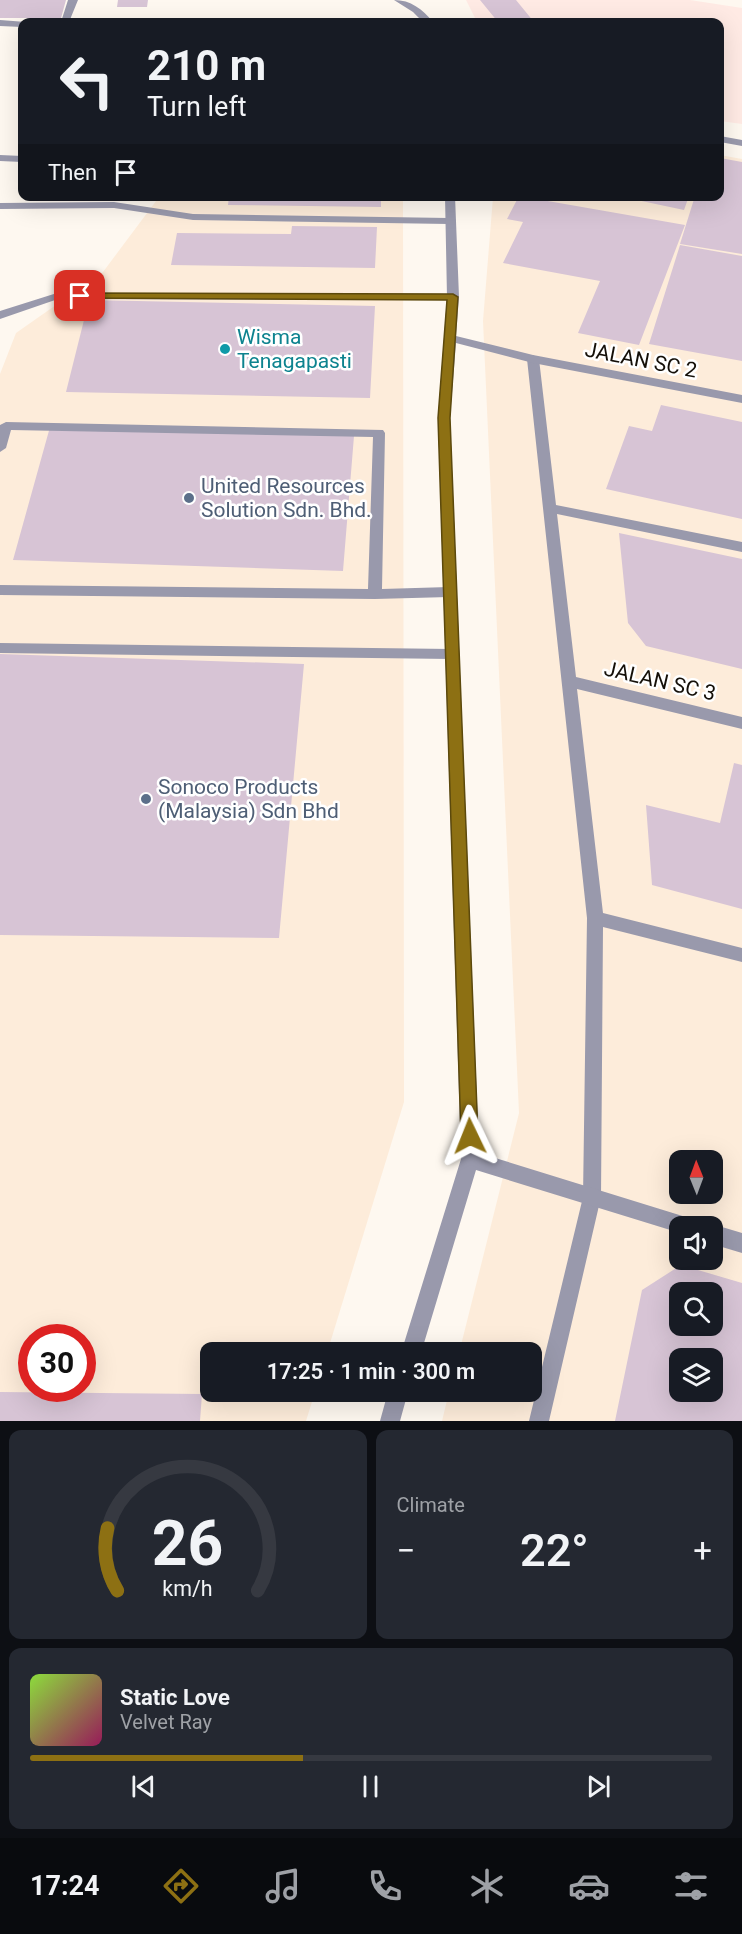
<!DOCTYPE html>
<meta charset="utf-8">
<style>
:root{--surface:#171b24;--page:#242831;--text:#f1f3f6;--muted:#9ea1a6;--line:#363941;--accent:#8d7013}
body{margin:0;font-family:Roboto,sans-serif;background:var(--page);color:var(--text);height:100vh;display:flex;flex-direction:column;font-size:22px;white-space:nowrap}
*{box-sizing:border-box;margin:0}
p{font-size:20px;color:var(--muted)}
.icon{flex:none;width:33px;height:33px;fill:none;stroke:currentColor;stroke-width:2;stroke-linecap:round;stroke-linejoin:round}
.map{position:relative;height:1421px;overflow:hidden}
.drawer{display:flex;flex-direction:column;gap:9px;padding:9px;background:#0d0f14;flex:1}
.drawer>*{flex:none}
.banner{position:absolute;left:18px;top:18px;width:706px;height:183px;border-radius:12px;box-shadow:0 6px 24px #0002;background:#171b24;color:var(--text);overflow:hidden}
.needle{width:39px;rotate:359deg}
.tools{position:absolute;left:669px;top:1150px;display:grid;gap:12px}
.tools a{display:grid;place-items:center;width:54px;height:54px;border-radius:12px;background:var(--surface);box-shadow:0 6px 24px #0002;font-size:30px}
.speed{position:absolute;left:18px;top:1324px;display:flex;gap:12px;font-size:30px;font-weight:700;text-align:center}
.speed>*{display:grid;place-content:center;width:78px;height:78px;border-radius:50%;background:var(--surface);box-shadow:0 6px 24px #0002;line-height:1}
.speed .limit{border:9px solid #d22;background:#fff;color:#111}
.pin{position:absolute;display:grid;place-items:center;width:51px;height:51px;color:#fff;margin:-26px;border-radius:12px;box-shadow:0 3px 9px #0006}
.me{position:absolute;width:66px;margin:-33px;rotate:358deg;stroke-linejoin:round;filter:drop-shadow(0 0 4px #0008)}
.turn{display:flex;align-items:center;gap:21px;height:126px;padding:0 30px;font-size:27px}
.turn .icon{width:78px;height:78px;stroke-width:2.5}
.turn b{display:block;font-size:42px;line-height:51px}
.then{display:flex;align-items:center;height:57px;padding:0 30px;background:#0003;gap:12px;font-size:22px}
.big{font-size:45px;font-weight:600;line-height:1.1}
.drawer .widget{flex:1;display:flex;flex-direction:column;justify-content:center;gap:9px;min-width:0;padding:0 21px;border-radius:12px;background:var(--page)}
.drawer .dial{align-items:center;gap:0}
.dial svg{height:156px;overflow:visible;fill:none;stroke:var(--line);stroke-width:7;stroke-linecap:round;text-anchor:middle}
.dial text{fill:var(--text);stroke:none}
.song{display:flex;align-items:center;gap:18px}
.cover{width:72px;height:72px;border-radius:9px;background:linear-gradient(135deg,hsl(90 70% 55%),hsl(330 70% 35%))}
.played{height:6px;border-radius:3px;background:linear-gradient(90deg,var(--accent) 40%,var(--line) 40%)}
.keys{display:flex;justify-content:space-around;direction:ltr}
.heat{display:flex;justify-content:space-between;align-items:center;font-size:33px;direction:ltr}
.drawer .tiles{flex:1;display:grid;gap:9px;grid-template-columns:1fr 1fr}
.widget:last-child{grid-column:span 2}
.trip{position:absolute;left:200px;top:1342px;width:342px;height:60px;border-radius:12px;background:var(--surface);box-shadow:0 6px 24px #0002;font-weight:600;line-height:60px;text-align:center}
.tabs{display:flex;height:96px;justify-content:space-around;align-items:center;background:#090b0e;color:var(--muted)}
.tabs .icon{width:42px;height:42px}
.tabs .on{color:var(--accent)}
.tabs b{font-size:27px;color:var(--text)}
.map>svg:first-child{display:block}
</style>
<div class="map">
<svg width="742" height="1421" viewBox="0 0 742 1421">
<rect width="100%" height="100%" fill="#fef8f0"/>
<!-- industrial -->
<path fill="#fdecda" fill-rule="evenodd" d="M 720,155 L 742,159 L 742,1421 L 442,1421 L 449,1392 L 531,1392 L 531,1353 L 459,1353 L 519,1113 L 483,321 L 493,197 L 720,196 ZM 680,1161 L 712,1161 L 712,1194 L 680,1194 ZM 680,1227 L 712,1227 L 712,1260 L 680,1260 ZM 680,1293 L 712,1293 L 712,1326 L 680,1326 ZM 680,1359 L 712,1359 L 712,1392 L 680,1392 Z
M 159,197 L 403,197 L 404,1102 L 327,1353 L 210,1353 L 210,1392 L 315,1392 L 306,1421 L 0,1421 L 0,374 L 16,333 L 103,272 ZM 32,1338 L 82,1338 L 82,1389 L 32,1389 Z"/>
<!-- medical -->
<path fill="#ffeae4" d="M 466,0 L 690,0 L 742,8 L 742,124 L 720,121 L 720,22 L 477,22 Z"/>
<!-- building -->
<path fill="#d7c4d5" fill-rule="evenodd" d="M 0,0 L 66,0 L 61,18 L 0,18 Z
M 118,0 L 148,0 L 147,7 L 117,7 Z
M 480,0 L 516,0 L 534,22 L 498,22 Z
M 720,158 L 742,162 L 742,254 L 680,244 L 695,196 L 720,196 Z
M 229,196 L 381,196 L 381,207 L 228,205 Z
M 519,196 L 685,225 L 639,345 L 578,333 L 600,281 L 503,263 L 523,222 L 507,219 Z
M 618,196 L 689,196 L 684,210 Z
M 292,226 L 377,227 L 375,268 L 171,265 L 177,233 L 291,234 Z
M 680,245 L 742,256 L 742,361 L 649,344 Z
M 89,300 L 375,306 L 370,398 L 66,392 Z
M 661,405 L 742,422 L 742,519 L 606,489 L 629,426 L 652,431 Z
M 50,427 L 354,436 L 343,571 L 13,560 Z
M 619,533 L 742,559 L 742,669 L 646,646 L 628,623 Z
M 0,654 L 304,664 L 279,938 L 0,935 Z
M 734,763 L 742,765 L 742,909 L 652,885 L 646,805 L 720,823 Z
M 681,1265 L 742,1283 L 742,1421 L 615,1421 L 642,1290 ZM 680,1293 L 712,1293 L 712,1326 L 680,1326 ZM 680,1359 L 712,1359 L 712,1392 L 680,1392 Z
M 0,1392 L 202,1394 L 200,1421 L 0,1421 Z"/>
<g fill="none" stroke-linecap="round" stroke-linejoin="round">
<!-- service -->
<path fill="#9999ac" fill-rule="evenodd" d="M 68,0 L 78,0 L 69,22 L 61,22 Z
M 0,20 L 26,22 L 22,22 L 22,27 L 0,26 Z
M 0,155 L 22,156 L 22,162 L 0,161 Z
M 114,202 L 193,214 L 449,218 L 454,221 L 449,224 L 193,220 L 114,208 L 0,209 L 0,203 Z
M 57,293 L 453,294 L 459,297 L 453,300 L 58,299 L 0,319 L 0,311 Z
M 533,355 L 539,359 L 556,505 L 742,542 L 742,552 L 557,514 L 576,677 L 742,717 L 742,729 L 577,689 L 603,913 L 742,948 L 742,962 L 603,927 L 601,1197 L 549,1421 L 529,1421 L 583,1197 L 587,918 L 527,359 Z
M 6,422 L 383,430 L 385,433 L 382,589 L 449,587 L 456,592 L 449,597 L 375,599 L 0,595 L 0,585 L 368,589 L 373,437 L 11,430 L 6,448 L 0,452 L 0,425 Z
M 0,643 L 451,649 L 458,654 L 451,659 L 0,653 Z"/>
<!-- minor -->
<path fill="#9999ac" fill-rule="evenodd" d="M 394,0 C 411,0 422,9 433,22 L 423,22 L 413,12 Z
M 720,136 L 742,140 L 742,146 L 720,142 Z
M 445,196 L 455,196 L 459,297 L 456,336 L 533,355 L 742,395 L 742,403 L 533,363 L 456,343 L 450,418 L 479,1153 L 689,1218 L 696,1220 L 699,1227 L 680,1227 L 680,1233 L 476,1170 L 421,1353 L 401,1353 L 461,1159 L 438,418 L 447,297 Z
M 712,1224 L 742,1233 L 742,1253 L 712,1244 L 712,1227 L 706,1227 Z
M 388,1392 L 408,1392 L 400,1421 L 380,1421 Z"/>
</g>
<!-- route -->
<path fill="#8d7013" stroke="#5c490c" stroke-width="1.5" d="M 80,293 L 453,294 L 458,297 L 450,418 L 478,1136 L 475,1142 L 470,1144 L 464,1142 L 461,1136 L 438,418 L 447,300 L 77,298 L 75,296 Z"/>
<!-- markers -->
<circle fill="#0f9aa8" stroke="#fff" stroke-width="2" cx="225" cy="349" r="6"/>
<g fill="#5c6f8a" stroke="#fff" stroke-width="2">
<circle cx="189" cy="498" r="6"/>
<circle cx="146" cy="799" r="6"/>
</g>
<g text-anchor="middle" stroke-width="5" stroke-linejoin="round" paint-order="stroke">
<!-- culture labels -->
<g font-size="21" fill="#0d838f" stroke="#fff" text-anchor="start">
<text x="237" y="344">Wisma<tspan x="237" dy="24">Tenagapasti</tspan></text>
</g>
<!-- street labels -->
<g font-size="21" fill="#140f08" stroke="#fff">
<text transform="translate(641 360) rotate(11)" y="7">JALAN SC 2</text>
<text transform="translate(660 681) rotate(13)" y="7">JALAN SC 3</text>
</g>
<!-- service labels -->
<g font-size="21" fill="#4e5e75" stroke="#fff" text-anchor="start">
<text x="201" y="493">United Resources<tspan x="201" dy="24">Solution Sdn. Bhd.</tspan></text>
<text x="158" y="794">Sonoco Products<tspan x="158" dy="24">(Malaysia) Sdn Bhd</tspan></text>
</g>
</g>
</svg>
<div class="tools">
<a><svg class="needle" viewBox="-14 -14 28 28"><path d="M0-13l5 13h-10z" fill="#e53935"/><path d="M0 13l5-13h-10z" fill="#9ea1a6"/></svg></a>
<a><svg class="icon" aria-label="sound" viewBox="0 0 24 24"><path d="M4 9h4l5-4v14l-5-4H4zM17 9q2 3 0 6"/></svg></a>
<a><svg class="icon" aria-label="search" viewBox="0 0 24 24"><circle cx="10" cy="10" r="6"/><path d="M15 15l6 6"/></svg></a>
<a><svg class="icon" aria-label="layers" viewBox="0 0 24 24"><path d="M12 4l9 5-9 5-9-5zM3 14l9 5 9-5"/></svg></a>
</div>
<div class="speed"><div class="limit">30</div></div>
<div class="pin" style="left:80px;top:296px;background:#d93025"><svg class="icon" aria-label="arrive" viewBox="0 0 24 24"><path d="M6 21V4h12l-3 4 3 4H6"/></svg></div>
<svg class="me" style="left:470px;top:1136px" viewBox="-20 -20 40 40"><path d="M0-17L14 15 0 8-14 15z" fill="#8d7013" stroke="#fff" stroke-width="4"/></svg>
<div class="trip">17:25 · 1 min · 300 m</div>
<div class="banner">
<div class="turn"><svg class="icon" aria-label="left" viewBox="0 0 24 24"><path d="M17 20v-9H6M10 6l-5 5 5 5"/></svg><div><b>210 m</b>Turn left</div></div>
<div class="then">Then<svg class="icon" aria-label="arrive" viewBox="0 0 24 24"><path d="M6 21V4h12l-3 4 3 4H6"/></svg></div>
</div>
</div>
<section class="drawer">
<div class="tiles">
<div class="widget dial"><svg viewBox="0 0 100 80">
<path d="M14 69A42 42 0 1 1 86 69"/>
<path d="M14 69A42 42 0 0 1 9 37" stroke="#8d7013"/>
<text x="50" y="56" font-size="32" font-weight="700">26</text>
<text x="50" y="72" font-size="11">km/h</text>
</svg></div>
<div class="widget"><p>Climate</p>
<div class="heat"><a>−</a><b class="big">22°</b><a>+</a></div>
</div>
<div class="widget">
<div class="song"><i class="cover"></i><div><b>Static Love</b><p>Velvet Ray</p></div></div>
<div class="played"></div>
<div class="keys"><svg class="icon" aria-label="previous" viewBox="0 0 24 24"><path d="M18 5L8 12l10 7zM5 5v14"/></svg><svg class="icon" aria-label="pause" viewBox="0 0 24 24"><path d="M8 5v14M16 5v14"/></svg><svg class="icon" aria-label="next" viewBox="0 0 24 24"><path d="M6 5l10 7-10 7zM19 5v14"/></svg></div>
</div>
</div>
</section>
<nav class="tabs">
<b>17:24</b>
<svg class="icon on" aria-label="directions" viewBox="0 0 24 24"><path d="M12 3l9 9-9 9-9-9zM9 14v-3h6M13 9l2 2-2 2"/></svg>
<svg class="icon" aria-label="music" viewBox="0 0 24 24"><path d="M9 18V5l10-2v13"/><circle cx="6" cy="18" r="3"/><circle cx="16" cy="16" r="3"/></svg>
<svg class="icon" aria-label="phone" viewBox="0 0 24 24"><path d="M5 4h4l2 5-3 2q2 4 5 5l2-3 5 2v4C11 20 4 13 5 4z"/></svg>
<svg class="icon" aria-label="climate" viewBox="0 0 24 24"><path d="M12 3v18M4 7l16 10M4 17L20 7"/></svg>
<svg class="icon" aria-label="car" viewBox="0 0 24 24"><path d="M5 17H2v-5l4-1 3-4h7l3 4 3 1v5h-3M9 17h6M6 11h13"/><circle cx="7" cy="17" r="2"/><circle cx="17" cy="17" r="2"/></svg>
<svg class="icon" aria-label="filters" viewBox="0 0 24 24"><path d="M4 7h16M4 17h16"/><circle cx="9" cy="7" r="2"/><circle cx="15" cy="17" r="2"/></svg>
</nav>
